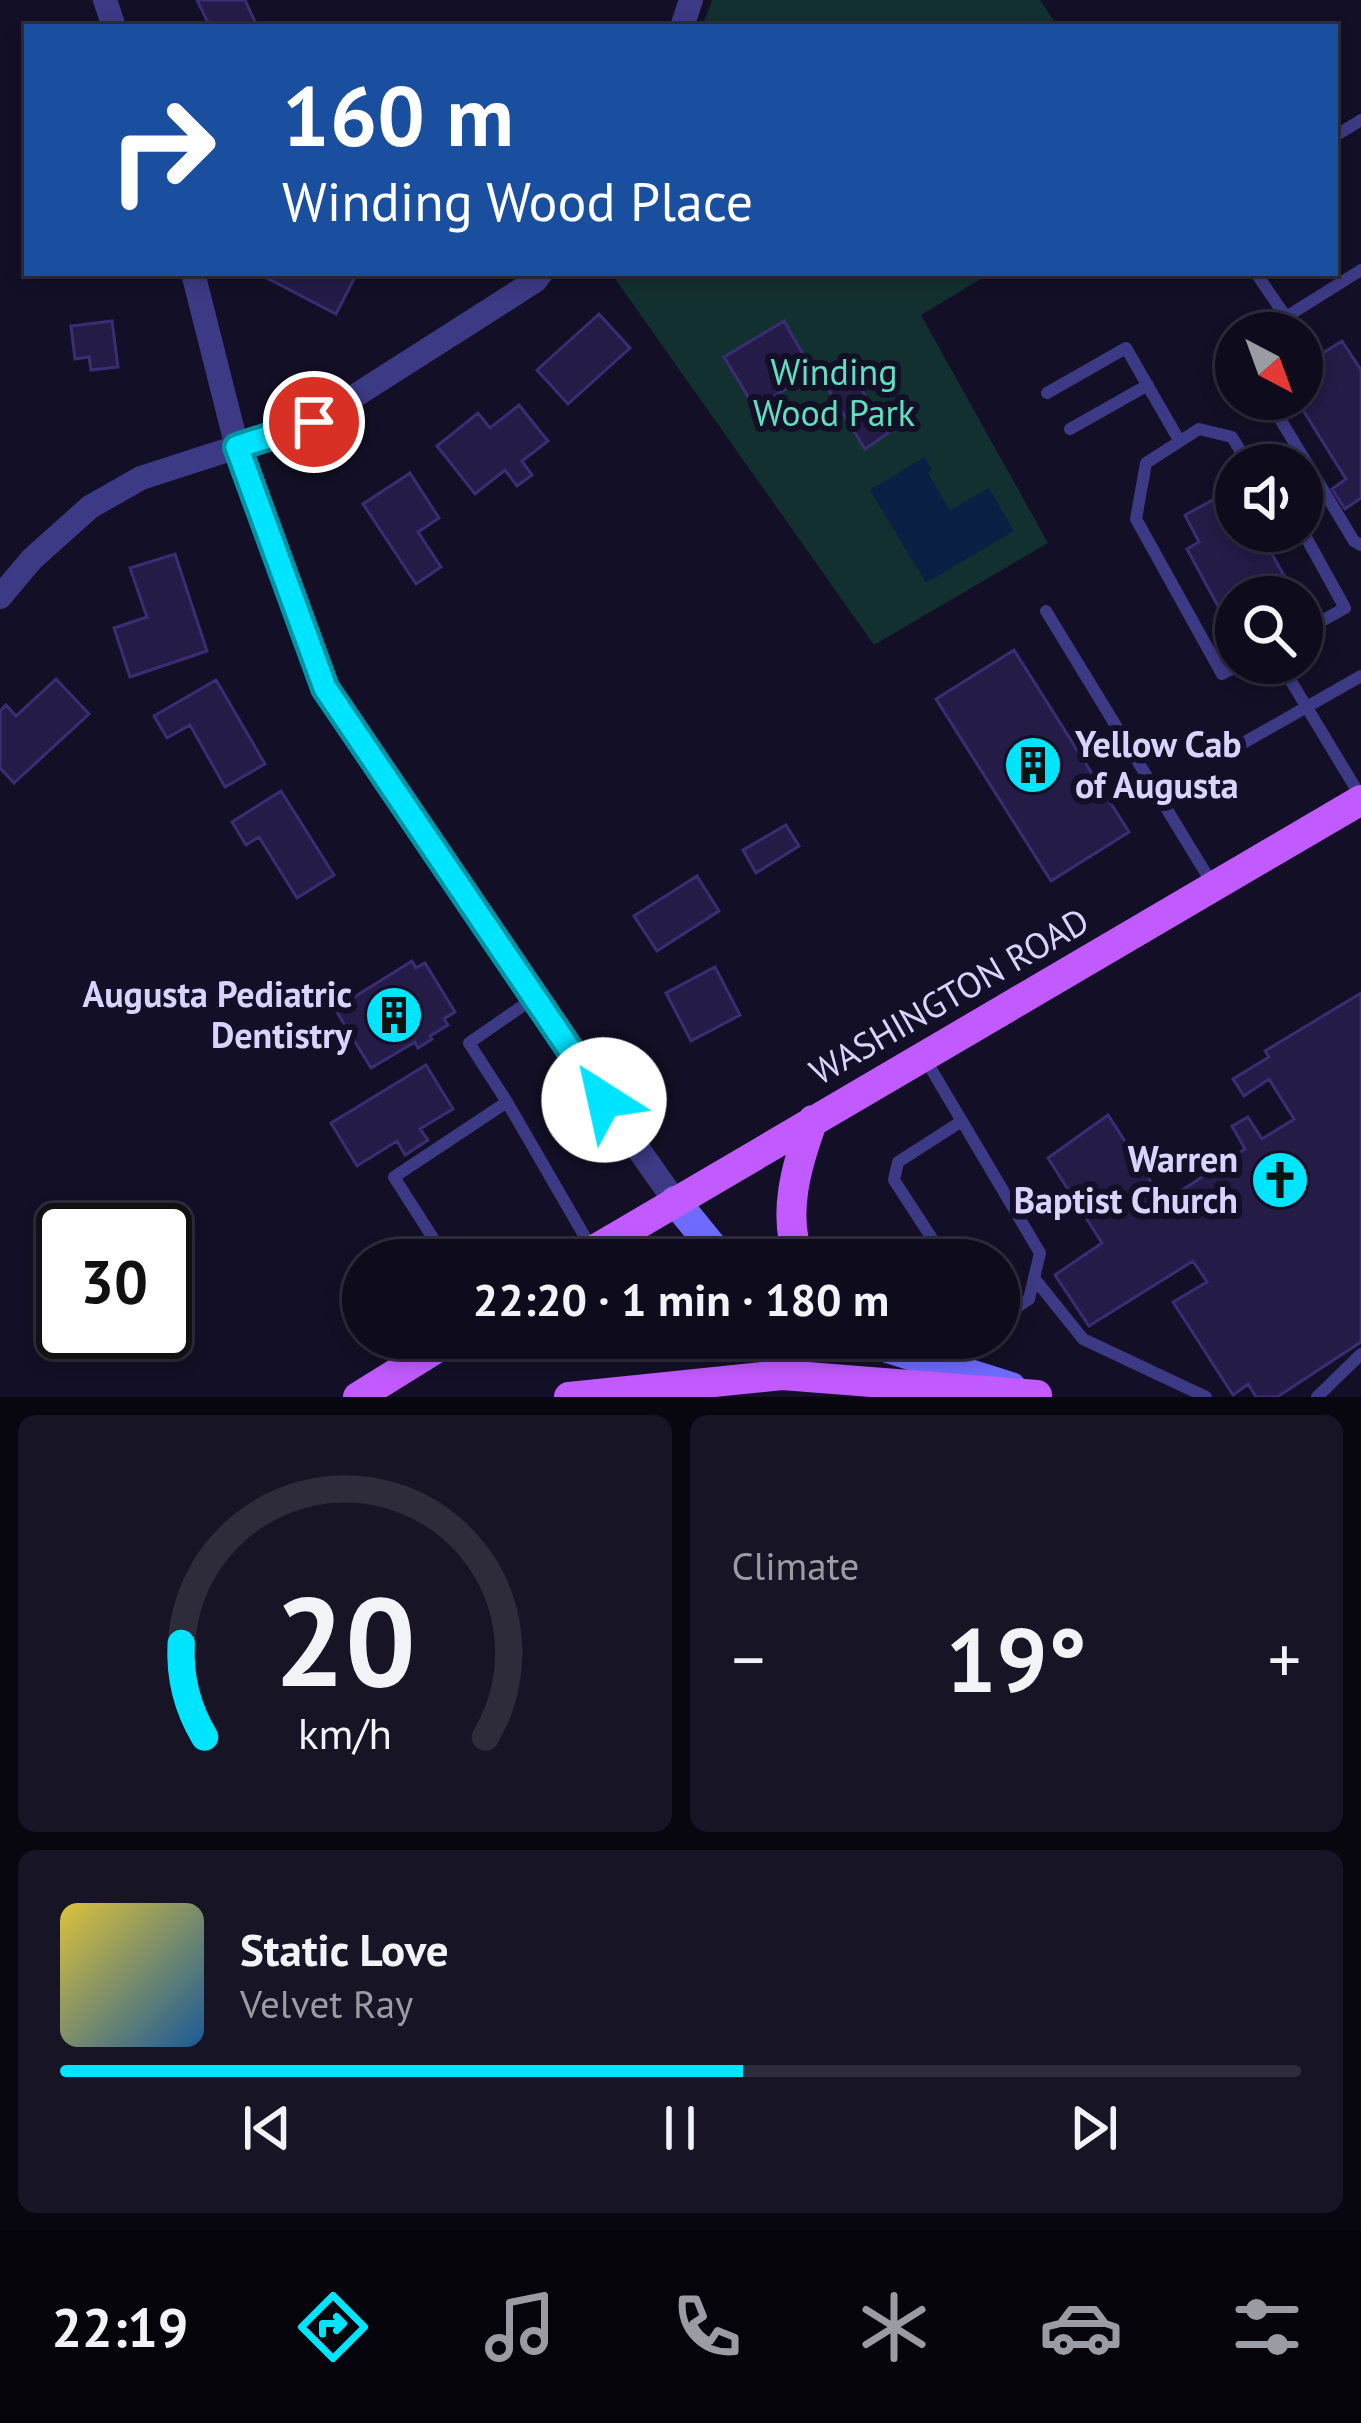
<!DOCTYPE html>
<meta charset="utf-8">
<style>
:root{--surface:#0e0b1c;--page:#171425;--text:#f1f3f6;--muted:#9b9ba3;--line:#2e2b3b;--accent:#00e5ff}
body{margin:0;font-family:"PT Sans",sans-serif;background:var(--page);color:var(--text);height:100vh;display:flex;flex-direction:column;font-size:45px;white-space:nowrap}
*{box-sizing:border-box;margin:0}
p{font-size:39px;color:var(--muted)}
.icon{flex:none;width:66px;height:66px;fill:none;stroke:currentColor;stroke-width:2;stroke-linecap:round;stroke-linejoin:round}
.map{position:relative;height:1397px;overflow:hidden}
.side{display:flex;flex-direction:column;gap:18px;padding:18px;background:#08060f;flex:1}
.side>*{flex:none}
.top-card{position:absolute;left:24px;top:24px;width:1314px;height:252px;border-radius:0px;box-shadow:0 6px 18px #0003,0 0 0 3px var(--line);background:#1a4fa0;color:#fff;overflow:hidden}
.needle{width:78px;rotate:139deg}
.fabs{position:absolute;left:1215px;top:312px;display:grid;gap:24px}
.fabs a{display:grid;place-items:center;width:108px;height:108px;border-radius:50%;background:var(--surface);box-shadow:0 6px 18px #0003,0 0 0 3px var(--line);font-size:60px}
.speed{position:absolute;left:36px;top:1203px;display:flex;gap:24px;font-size:60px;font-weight:700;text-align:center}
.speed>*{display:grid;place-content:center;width:156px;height:156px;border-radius:50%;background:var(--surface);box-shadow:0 6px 18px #0003,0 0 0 3px var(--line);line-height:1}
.speed .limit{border:6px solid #111;border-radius:18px;background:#fff;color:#111}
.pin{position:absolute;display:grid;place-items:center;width:102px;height:102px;color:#fff;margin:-51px;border:6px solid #fff;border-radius:50%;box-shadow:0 3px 12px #0007}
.me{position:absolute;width:132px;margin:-66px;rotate:325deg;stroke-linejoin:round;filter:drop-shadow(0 0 9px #0008)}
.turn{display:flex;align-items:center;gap:42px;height:252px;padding:0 60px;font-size:54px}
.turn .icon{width:156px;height:156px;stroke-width:2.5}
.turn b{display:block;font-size:84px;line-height:102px}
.big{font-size:90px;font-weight:700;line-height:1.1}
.side .card{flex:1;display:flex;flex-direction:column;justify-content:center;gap:18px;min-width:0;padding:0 42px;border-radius:18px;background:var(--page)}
.side .dial{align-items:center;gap:0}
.dial svg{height:312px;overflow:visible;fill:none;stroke:var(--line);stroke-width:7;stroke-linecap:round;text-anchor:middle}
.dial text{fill:var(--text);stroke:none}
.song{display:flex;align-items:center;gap:36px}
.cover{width:144px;height:144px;border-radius:18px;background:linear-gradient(135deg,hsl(50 70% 55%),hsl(210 70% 35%))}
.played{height:12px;border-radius:6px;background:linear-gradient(90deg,var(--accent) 55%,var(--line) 55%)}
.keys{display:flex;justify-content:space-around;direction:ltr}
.heat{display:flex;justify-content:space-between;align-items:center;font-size:66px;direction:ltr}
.side .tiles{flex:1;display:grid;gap:18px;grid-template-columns:1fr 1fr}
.card:last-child{grid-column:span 2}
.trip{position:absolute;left:342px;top:1239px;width:678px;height:120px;border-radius:60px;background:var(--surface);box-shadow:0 6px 18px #0003,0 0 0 3px var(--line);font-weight:700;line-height:120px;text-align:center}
.menu{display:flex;height:192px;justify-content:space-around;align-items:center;background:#06040b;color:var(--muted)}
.menu .icon{width:84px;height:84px}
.menu .selected{color:var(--accent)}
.menu b{font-size:54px;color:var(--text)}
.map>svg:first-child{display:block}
</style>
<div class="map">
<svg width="1361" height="1397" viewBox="0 0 1361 1397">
<rect width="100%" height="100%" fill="#130f26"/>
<!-- green -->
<path fill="#12302f" d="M 712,0 L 1040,0 L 1058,27 L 702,27 Z
M 611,273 L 991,273 L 921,315 L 1048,543 L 874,645 Z"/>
<!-- water -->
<path fill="#0a1f44" d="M 925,457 L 932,470 L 928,473 L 950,510 L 989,488 L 1014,531 L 926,583 L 870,490 Z"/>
<!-- building -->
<path fill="#241b47" stroke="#3b2d73" stroke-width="3" d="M 197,0 L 245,0 L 256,24 L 210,27 Z
M 269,273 L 357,273 L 336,314 L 267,278 Z
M 599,314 L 630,348 L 568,404 L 537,370 Z
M 112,321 L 118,367 L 91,370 L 89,357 L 75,359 L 71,326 Z
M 784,321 L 813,372 L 755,408 L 724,357 Z
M 1342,341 L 1361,370 L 1361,498 L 1345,509 L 1332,489 L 1346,479 L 1296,399 L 1302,399 L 1302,366 Z
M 852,374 L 888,433 L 865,449 L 828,389 Z
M 519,405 L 548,441 L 522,461 L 532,475 L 517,486 L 505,470 L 475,494 L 437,446 L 478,413 L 490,428 Z
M 410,473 L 439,518 L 418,532 L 441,567 L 416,584 L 363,504 Z
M 1235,488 L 1236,531 L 1259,531 L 1296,597 L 1236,597 L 1236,630 L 1232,632 L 1187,549 L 1199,542 L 1185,515 Z
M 175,554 L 207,651 L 130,677 L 114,628 L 147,617 L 130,568 Z
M 1014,650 L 1129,832 L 1051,881 L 936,699 Z
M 56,679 L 89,714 L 14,783 L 0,768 L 0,711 L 6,705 L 16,716 Z
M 216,680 L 265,764 L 225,787 L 190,725 L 167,738 L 154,716 Z
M 281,791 L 334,875 L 297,898 L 259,837 L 246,845 L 232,822 Z
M 786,825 L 799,846 L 756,873 L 743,850 Z
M 697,876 L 719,911 L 657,951 L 634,916 Z
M 412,961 L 416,968 L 425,963 L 455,1012 L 444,1019 L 448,1025 L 430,1036 L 432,1039 L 418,1048 L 415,1042 L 371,1068 L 335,1009 Z
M 715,967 L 740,1015 L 691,1041 L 666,993 Z
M 1361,993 L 1361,1342 L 1277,1397 L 1256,1397 L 1248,1384 L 1233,1395 L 1173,1302 L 1207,1282 L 1193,1261 L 1089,1326 L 1055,1275 L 1102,1243 L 1048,1158 L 1108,1115 L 1164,1202 L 1245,1149 L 1232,1126 L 1248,1117 L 1262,1139 L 1294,1119 L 1269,1079 L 1244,1096 L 1233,1079 L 1269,1057 L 1265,1051 Z
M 426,1065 L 453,1109 L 420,1129 L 428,1140 L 405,1155 L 397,1141 L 357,1166 L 331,1123 Z"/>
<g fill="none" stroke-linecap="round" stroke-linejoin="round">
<!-- lane -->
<path stroke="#3d3a85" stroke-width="12" d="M 1335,136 L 1361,120
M 1256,273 L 1286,317 L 1281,333
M 1286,317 L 1361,270
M 1047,393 L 1126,348 L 1179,440
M 1268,399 L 1354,541 L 1361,545
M 1070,429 L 1148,385
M 1302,530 L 1345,608 L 1302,632
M 1046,611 L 1213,885
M 1244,663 L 1222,674 L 1136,519 L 1146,463 L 1199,429 L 1232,437 L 1249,465
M 1280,663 L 1361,797
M 1238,746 L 1361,676
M 924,1057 L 1040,1253 L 1029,1299 L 1005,1315 L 999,1313
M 507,1102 L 469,1043 L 531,1000
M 447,1260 L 394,1177 L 507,1102 L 592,1249
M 946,1260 L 894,1180 L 898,1162 L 962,1121
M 1034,1278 L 1083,1339 L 1206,1397
M 1317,1397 L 1361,1354"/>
<!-- street -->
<path stroke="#3d3a85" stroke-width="24" d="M 105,0 L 114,27
M 682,27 L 691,0
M 193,273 L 237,447 L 325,688 L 532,999 L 675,1201
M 0,597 L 32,559 L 90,507 L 141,478 L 314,422 L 535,281 L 541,273"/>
<!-- secondary -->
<path stroke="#6f6bff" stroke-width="30" d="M 675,1201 L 723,1260
M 856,1338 L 1011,1387"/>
<!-- primary -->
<path stroke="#c25bff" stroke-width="30" d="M 577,1260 L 1361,800
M 800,1260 C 781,1216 797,1163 813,1120
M 862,1338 L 864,1341
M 358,1397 L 453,1338
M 569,1397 L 782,1375 L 1037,1395"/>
</g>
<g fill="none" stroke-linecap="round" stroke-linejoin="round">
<defs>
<path id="route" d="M 314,422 L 237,447 L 325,688 L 604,1100"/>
</defs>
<!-- route casing -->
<use href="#route" stroke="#0095a6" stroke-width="30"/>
<!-- route -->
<use href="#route" stroke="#00e5ff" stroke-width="21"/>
</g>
<!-- icons -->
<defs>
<symbol id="building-disc" viewBox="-11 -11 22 22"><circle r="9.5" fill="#00e5ff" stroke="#130f26"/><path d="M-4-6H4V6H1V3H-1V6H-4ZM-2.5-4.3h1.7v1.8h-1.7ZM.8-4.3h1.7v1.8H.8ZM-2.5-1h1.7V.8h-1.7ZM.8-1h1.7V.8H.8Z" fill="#111"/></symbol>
<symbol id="church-disc" viewBox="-11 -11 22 22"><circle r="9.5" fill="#00e5ff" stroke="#130f26"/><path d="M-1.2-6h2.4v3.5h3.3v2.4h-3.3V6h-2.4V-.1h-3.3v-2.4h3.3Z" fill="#111"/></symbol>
</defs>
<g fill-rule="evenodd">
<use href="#building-disc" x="1000" y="732" width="66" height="66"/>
<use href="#building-disc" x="361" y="982" width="66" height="66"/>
<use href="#church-disc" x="1247" y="1147" width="66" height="66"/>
</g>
<g text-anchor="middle" stroke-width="12" stroke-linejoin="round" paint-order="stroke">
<!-- park labels -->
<g font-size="36" fill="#5fe0c0" stroke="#130f26">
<text x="834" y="385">Winding<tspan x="834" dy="41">Wood Park</tspan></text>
</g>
<!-- poi labels -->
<g font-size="36" font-weight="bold" fill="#d9d4ff" stroke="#130f26" text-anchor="end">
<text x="1075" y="757" text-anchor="start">Yellow Cab<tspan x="1075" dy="41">of Augusta</tspan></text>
<text x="352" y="1007">Augusta Pediatric<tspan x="352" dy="41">Dentistry</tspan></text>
<text x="1238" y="1172">Warren<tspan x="1238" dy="41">Baptist Church</tspan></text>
</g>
<!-- street labels -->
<g font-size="36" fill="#d9d4ff" stroke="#130f26">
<text transform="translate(949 996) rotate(-30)" y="13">WASHINGTON ROAD</text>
</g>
</g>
</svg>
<div class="fabs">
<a><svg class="needle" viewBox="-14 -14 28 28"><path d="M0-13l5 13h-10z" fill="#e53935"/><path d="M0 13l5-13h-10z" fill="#9b9ba3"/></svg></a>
<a><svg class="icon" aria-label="sound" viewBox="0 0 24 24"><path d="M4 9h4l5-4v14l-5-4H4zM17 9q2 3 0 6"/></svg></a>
<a><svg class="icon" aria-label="search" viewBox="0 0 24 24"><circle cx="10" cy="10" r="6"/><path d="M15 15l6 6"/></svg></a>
</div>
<div class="speed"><div class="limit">30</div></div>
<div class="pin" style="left:314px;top:422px;background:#d93025"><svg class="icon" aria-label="arrive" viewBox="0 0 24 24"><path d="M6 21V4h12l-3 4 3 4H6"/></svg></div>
<svg class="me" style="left:604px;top:1100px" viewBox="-20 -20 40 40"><circle r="19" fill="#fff"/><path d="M0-13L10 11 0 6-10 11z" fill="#00e5ff"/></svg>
<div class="trip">22:20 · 1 min · 180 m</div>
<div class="top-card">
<div class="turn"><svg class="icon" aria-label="right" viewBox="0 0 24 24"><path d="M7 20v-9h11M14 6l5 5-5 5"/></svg><div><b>160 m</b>Winding Wood Place</div></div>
</div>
</div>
<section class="side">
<div class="tiles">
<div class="card dial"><svg viewBox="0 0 100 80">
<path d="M14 69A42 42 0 1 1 86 69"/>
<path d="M14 69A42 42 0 0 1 8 45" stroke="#00e5ff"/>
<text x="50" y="56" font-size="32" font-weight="700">20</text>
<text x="50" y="72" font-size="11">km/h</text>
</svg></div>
<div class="card"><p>Climate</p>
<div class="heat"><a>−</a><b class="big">19°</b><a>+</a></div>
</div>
<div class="card">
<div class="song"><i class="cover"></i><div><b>Static Love</b><p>Velvet Ray</p></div></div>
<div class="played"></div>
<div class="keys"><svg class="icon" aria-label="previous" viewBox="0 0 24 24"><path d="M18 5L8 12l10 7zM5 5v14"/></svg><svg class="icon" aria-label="pause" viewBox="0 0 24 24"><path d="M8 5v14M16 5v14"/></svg><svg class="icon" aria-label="next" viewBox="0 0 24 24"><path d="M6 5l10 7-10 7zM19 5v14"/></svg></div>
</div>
</div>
</section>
<nav class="menu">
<b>22:19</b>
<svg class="icon selected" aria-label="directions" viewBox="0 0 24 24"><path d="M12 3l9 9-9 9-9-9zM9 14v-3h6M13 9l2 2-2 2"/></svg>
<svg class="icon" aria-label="music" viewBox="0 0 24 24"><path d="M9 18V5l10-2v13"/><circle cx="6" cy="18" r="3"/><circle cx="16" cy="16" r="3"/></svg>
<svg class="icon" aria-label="phone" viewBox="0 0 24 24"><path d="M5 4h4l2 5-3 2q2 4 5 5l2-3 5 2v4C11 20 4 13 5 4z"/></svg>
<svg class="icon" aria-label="climate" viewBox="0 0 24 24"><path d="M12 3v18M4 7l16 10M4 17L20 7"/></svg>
<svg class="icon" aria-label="car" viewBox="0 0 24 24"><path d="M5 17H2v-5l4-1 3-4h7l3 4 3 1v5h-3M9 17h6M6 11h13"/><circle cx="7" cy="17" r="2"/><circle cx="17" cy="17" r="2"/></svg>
<svg class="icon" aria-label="filters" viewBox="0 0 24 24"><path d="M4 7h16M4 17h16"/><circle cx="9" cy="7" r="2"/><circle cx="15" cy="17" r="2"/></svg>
</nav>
